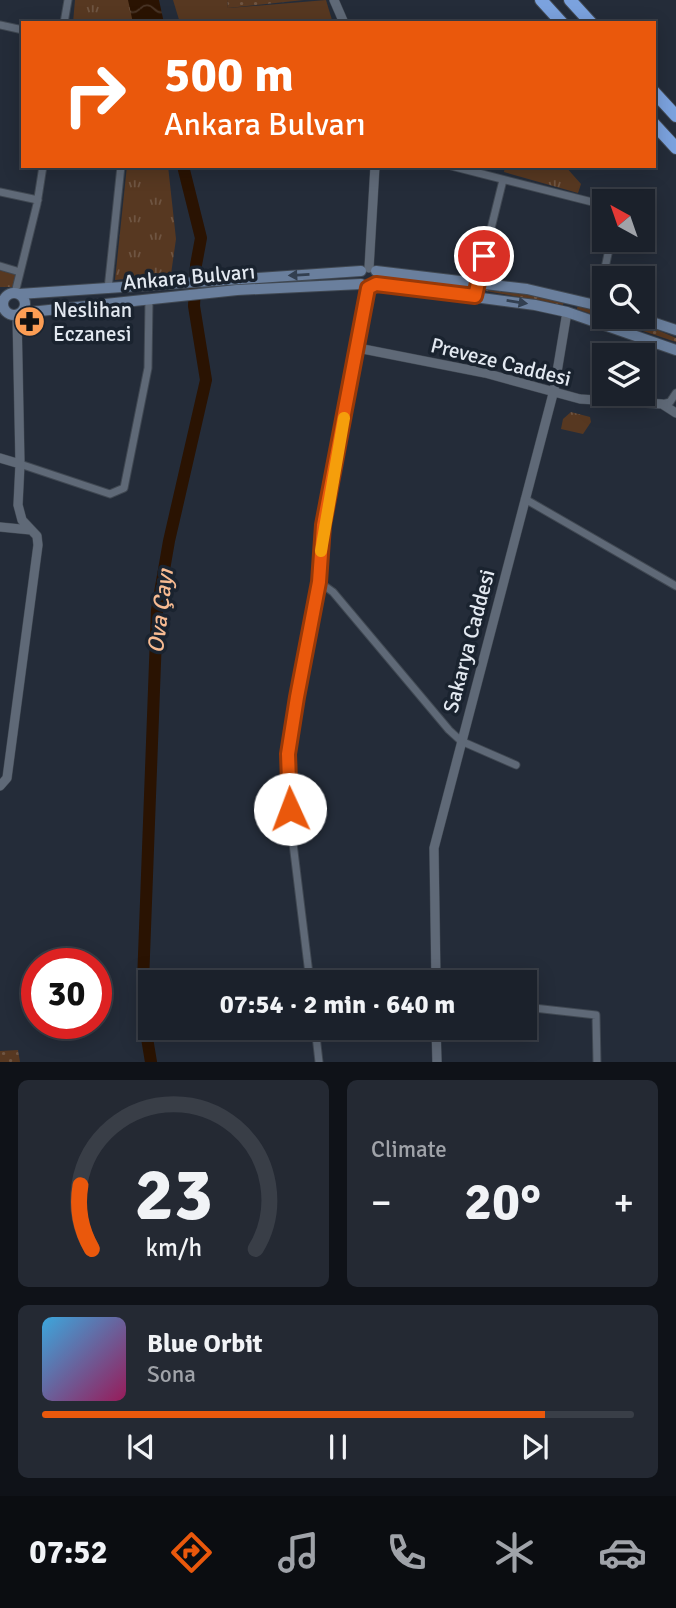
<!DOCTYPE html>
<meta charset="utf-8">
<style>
:root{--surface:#1b212b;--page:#242933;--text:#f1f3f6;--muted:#a0a3a9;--line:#393e47;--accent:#ea580c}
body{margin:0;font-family:Signika,sans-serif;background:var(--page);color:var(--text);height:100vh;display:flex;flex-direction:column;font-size:26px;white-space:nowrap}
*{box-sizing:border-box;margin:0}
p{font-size:23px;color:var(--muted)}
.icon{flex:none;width:38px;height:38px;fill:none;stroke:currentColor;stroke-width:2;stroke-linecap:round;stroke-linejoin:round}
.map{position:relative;height:1062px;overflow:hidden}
.side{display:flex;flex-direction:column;gap:18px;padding:18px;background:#0f1218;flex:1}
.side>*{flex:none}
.hud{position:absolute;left:21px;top:21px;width:635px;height:147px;border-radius:0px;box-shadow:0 4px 18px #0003,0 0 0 2px var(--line);background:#ea580c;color:#fff;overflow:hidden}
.needle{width:46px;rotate:320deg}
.controls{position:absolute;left:592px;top:189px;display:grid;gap:14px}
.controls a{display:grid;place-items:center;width:63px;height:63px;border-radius:0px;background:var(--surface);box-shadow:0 4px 18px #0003,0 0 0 2px var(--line);font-size:35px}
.speed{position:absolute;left:21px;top:948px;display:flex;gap:14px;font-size:35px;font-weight:700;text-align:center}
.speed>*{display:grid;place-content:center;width:91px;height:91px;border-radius:50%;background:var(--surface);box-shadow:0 4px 18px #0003,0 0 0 2px var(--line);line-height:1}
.speed .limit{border:10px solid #d22;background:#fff;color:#111}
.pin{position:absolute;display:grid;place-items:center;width:60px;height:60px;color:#fff;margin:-30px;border:4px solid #fff;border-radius:50%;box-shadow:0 2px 7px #0007}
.me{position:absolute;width:77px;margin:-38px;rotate:358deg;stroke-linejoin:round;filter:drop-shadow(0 0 5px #0008)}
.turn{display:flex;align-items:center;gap:24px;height:147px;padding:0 28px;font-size:32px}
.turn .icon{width:91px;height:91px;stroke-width:2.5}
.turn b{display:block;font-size:49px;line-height:60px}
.big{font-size:52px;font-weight:700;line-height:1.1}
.side .card{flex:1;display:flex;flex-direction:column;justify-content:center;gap:10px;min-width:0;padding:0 24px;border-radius:10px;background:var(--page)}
.side .dial{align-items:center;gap:0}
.dial svg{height:182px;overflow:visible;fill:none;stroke:var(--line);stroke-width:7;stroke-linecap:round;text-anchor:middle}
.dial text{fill:var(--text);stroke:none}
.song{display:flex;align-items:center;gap:21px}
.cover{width:84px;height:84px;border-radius:10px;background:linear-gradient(135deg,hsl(200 70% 55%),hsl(330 70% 35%))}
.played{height:7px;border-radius:4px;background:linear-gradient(90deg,var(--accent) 85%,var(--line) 85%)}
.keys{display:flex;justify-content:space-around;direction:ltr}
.heat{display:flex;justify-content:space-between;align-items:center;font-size:38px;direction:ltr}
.side .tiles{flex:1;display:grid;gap:18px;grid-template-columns:1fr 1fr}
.card:last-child{grid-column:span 2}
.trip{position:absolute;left:138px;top:970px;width:399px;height:70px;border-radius:0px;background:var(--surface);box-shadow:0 4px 18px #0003,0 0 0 2px var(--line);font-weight:700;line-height:70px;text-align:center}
.dock{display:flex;height:112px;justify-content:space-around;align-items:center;background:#0b0d11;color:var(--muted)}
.dock .icon{width:49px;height:49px}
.dock .current{color:var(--accent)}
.dock b{font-size:32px;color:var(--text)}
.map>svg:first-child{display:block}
</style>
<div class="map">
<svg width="676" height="1062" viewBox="0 0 676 1062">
<defs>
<pattern id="grass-dots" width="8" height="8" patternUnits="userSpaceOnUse" patternTransform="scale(1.75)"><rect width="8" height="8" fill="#573821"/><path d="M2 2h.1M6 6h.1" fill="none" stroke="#6f5542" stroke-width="1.8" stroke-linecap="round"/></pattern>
<pattern id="park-tufts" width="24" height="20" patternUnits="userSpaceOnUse" patternTransform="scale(1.75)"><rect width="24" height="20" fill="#573821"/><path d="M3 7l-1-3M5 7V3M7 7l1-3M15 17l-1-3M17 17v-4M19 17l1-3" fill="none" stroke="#6f5542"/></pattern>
<pattern id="water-waves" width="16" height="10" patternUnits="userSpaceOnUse" patternTransform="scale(1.75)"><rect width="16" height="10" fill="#2a1302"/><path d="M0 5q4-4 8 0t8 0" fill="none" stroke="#493527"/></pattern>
</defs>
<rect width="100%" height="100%" fill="#242c39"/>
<!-- grass -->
<path fill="url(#grass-dots)" d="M 227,0 L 304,0 L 228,8 Z
M 383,277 L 470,285 L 469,289 L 382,281 Z
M 487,287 L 564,301 L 563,305 L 486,291 Z
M 578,304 L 604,312 L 604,317 C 629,317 653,328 676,338 L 676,342 L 577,309 Z
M 18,1050 L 20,1062 L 0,1062 L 0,1051 Z"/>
<!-- park -->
<path fill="url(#park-tufts)" d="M 75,0 L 130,0 L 136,23 L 73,23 Z
M 127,166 L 168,166 L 176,239 L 171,274 L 115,280 Z
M 505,166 L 565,166 L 581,184 L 578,193 L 504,172 Z
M 0,270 L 16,274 L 20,272 L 12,287 L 0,287 Z
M 571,412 L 590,417 L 591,422 L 583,434 L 561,429 L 563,419 Z"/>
<!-- garden -->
<path fill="#573821" d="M 173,0 L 227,0 L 228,8 L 326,0 L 332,20 L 180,23 Z"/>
<!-- water -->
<path fill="url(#water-waves)" d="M 128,0 L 159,0 L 164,23 L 133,23 Z"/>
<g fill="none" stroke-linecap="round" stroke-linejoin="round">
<!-- river -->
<path stroke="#2a1302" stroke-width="12" d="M 151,1062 L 142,1008 L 157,610 L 169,541 L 206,380 L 194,306 L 196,265 L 201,238 L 183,166"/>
<defs>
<path id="minor" d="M 64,23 L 68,0
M 0,25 L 23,30
M 451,166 L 604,205
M 0,192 L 38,200
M 0,266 L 20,272
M 478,281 L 503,180
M 108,289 L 121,166
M 15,293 L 37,204 L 43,166
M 597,305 L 611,240
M 662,404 L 670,402 L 676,393
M 20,464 L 110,494 L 124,488 L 148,368 L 149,299
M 525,499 L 676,586
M 319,582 L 333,592 L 449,730 L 461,741 L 516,765
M 310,982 L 291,827 L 288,755 L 319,582 L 323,525 L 368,288
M 525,1007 L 596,1015 L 597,1062
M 315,1027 L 319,1062"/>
<path id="tertiary" d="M 334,0 L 344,23
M 369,268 L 375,166
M 358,348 L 485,373 L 580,399 L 662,404 L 676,413
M 0,458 L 20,464
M 0,527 L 31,530
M 0,786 L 7,778 L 38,545 L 37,536 L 22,520 L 18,505 L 20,464 L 17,315
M 436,982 L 434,848 L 554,390 L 567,312
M 436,1027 L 437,1062"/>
<path id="secondary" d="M 376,271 L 527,289 L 604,307
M 376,284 L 535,305 L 567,312 L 676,350
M3 304a11 11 0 1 1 22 0a11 11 0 1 1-22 0Z
M 19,294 L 361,271
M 21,313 L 237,290 L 361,284
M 637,317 L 676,330"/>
<path id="trunk" d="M 541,0 L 562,23
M 570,0 L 591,23
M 654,92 L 676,116
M 654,124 L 676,148"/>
</defs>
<!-- minor casing -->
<use href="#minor" stroke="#404852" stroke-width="9"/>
<!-- tertiary casing -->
<use href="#tertiary" stroke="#404852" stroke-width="10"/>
<!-- secondary casing -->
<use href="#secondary" stroke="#404852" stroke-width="12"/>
<!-- trunk casing -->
<use href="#trunk" stroke="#404852" stroke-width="14"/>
<!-- minor -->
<use href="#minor" stroke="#5f6977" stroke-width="7"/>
<!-- tertiary -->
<use href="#tertiary" stroke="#5f6977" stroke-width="9"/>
<!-- secondary -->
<use href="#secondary" stroke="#6a7f9d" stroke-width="10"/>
<!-- trunk -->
<use href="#trunk" stroke="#7ba2de" stroke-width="12"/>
</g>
<!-- one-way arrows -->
<defs><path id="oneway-solid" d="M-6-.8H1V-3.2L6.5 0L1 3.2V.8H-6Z" transform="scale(1.75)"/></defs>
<g fill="#323f50">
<use href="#oneway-solid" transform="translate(299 275) rotate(177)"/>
<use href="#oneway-solid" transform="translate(517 302) rotate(9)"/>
</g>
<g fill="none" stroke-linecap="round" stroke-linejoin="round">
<defs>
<path id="route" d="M 290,809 L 288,754 L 297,697 L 319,582 L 323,525 L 368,288 L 376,284 L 475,296 L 484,256"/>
</defs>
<!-- route casing -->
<use href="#route" stroke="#983908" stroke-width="18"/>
<!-- route -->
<use href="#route" stroke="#ea580c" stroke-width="12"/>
<!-- slow -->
<path stroke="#f59e0b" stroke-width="12" d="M 321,551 L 344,418"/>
</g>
<!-- icons -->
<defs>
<symbol id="pharmacy-disc" viewBox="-11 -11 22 22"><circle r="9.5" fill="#fc9d54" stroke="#1a232f"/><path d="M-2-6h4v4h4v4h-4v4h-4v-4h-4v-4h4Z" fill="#111"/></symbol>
</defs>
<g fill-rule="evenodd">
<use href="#pharmacy-disc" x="12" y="304" width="35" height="35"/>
</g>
<g text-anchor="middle" stroke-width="7" stroke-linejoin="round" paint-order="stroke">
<!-- street labels -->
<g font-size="21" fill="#e3e9f1" stroke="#1a232f">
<text transform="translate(189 277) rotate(-5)" y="7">Ankara Bulvarı</text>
<text transform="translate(501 362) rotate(14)" y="7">Preveze Caddesi</text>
<text transform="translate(469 641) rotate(-75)" y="7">Sakarya Caddesi</text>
</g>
<!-- poi labels -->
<g font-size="21" fill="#e3e9f1" stroke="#1a232f" text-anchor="start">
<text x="53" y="317">Neslihan<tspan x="53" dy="24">Eczanesi</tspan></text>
</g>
<!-- water labels -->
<g font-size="23" font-style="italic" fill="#f7bb92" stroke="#1a232f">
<text transform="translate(160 611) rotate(-83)" y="8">Ova Çayı</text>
</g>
</g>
</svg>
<div class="controls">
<a><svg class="needle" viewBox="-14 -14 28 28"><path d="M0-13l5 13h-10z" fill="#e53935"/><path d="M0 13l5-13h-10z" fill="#a0a3a9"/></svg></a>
<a><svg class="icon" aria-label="search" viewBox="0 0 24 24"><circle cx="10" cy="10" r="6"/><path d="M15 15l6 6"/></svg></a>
<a><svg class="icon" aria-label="layers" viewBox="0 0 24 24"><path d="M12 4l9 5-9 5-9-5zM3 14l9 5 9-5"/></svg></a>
</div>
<div class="speed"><div class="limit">30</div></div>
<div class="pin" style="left:484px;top:256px;background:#d93025"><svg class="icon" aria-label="arrive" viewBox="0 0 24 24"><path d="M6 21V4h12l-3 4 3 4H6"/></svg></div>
<svg class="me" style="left:290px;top:809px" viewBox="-20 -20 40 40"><circle r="19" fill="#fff"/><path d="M0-13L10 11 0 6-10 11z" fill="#ea580c"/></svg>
<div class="trip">07:54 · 2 min · 640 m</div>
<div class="hud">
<div class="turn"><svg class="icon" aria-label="right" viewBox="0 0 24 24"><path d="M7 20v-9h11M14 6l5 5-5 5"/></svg><div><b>500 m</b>Ankara Bulvarı</div></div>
</div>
</div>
<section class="side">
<div class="tiles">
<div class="card dial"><svg viewBox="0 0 100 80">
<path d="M14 69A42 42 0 1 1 86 69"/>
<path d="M14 69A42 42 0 0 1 9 41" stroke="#ea580c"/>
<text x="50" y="56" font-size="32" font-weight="700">23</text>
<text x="50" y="72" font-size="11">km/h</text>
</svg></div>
<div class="card"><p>Climate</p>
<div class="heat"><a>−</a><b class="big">20°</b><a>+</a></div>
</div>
<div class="card">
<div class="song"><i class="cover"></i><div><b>Blue Orbit</b><p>Sona</p></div></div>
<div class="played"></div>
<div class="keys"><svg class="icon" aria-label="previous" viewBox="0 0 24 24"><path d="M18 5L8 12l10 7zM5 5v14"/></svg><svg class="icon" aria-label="pause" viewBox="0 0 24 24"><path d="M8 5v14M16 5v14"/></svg><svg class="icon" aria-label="next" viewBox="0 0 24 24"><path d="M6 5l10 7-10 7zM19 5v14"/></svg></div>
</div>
</div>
</section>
<nav class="dock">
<b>07:52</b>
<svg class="icon current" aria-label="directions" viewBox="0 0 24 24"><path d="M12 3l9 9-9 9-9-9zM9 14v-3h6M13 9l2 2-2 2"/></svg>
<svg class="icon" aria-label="music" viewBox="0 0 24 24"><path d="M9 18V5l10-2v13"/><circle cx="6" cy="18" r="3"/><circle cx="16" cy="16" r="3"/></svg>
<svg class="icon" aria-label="phone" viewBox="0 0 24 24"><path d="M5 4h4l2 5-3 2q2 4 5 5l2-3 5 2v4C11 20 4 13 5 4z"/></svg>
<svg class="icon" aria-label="climate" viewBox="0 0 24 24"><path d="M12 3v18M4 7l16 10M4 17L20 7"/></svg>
<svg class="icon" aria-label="car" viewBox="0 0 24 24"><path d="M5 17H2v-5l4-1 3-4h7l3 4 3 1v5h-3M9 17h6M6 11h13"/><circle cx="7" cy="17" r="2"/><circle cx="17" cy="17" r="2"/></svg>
</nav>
